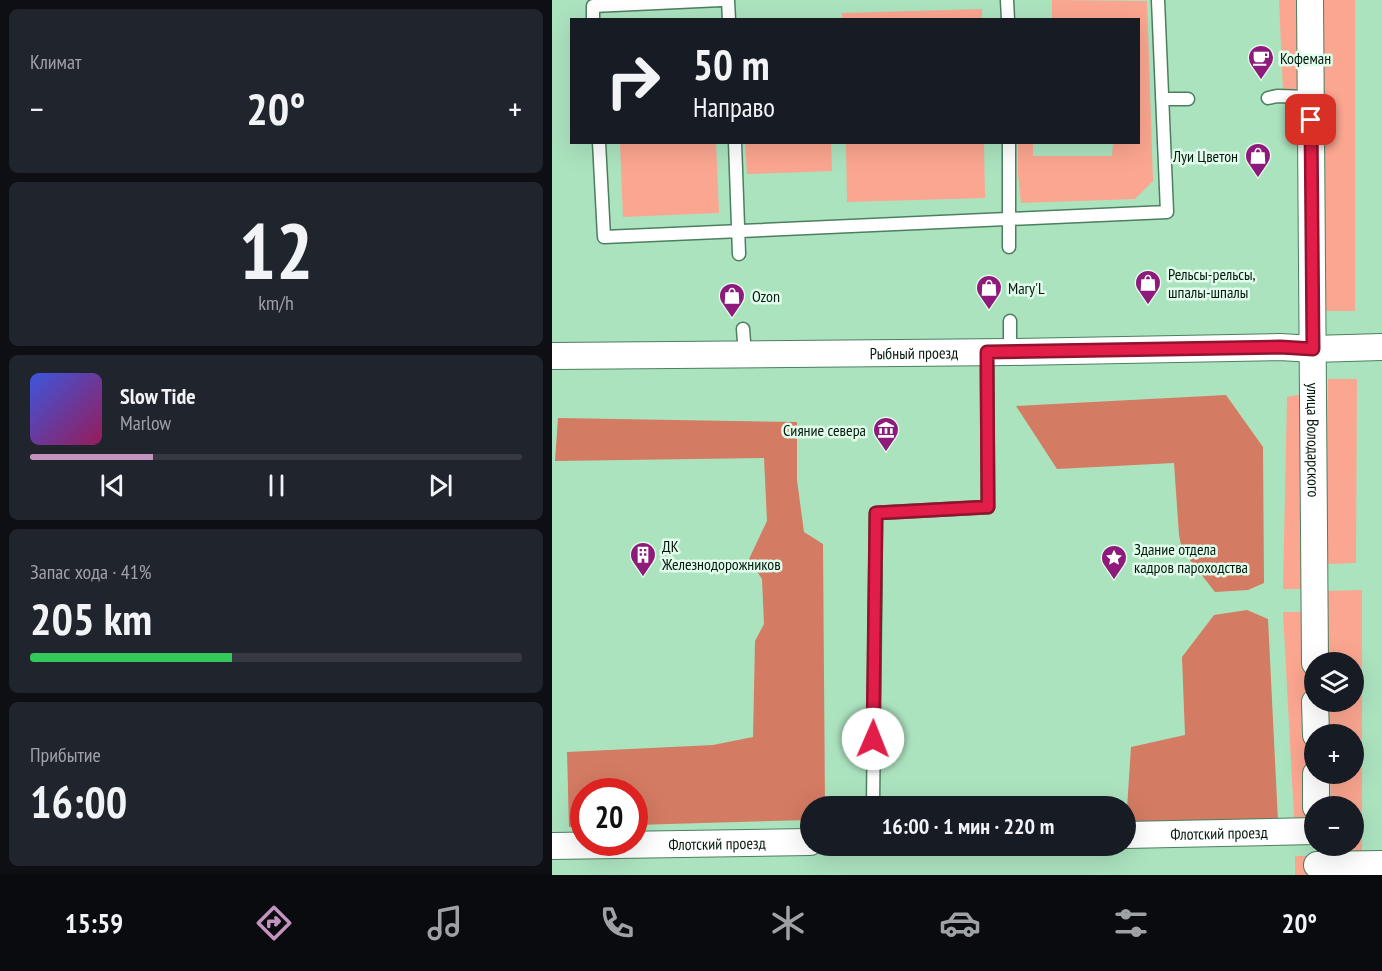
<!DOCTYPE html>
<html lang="ru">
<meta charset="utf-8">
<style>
:root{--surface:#171b24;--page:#20242c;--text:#f1f3f6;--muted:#9ea1a6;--line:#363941;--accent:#c492bf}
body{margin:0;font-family:"PT Sans Narrow",sans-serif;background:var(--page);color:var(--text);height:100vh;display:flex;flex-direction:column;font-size:22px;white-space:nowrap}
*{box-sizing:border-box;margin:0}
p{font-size:20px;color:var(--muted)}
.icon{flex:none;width:33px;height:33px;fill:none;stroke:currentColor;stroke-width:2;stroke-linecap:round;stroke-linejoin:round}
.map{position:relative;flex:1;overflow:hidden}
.panel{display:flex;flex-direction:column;gap:9px;padding:9px;background:#0d0f14;width:552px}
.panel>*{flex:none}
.top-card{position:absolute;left:18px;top:18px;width:570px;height:126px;border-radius:0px;box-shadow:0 6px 24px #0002;background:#171b24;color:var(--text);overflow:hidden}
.tools{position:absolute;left:752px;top:652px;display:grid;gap:12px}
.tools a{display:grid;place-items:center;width:60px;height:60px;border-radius:50%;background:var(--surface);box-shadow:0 6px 24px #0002;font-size:30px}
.speed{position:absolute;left:18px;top:778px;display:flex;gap:12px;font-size:30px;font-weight:700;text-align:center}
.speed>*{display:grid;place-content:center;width:78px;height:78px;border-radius:50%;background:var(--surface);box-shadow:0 6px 24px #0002;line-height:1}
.speed .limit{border:9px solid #d22;background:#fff;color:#111}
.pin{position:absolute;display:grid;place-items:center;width:51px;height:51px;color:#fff;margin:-26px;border-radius:12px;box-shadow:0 3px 9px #0006}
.me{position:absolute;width:66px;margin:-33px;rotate:1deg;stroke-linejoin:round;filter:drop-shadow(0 0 4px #0008)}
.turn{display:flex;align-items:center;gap:21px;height:126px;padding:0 24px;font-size:27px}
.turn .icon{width:78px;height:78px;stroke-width:2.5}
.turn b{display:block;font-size:42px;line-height:51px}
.big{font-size:45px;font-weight:700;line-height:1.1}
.panel .tile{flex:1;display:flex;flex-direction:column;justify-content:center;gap:9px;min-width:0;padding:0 21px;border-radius:9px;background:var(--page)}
.panel .dial{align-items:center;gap:0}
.dial b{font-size:78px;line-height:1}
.song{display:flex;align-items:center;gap:18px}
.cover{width:72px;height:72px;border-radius:9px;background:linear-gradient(135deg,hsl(230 70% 55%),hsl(330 70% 35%))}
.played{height:6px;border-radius:3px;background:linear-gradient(90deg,var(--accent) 25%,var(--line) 25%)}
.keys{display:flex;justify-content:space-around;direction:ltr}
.heat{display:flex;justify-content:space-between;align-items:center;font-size:33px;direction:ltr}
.charge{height:9px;border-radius:4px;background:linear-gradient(90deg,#34c759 41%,var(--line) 0)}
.trip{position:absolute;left:248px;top:796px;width:336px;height:60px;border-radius:30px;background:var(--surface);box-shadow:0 6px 24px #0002;font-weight:700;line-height:60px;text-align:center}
.tab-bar{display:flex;height:96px;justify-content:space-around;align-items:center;background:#090b0e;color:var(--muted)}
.tab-bar .icon{width:42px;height:42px}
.tab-bar .current{color:var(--accent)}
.tab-bar b{font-size:27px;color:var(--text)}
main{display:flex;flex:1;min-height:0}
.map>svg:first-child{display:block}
</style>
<main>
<section class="panel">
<div class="tile"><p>Климат</p>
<div class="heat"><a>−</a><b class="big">20°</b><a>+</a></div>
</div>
<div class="tile dial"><b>12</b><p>km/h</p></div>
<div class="tile">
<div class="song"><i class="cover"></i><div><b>Slow Tide</b><p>Marlow</p></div></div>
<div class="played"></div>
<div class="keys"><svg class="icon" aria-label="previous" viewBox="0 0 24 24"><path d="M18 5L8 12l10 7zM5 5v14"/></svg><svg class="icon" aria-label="pause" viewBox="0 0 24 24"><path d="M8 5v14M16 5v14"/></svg><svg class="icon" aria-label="next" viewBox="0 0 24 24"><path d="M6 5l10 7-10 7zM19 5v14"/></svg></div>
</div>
<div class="tile"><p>Запас хода · 41%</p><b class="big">205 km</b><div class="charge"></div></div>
<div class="tile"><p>Прибытие</p><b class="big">16:00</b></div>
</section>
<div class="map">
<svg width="830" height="875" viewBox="0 0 830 875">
<rect width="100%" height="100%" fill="#ace3bf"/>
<!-- green -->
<path fill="#fba690" d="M 500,0 L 595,1 L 601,181 L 583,199 L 469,203 L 466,174 L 466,143 L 481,143 L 481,156 L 560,156 L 561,143 L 586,142 L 586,20 L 500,19 Z
M 727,0 L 745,0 L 749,88 L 731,90 Z
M 770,0 L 803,0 L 803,311 L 770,311 Z
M 430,9 L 430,19 L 290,19 L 290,13 Z
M 68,143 L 164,143 L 167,213 L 71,217 Z
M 193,143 L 279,143 L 280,171 L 195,174 Z
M 294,143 L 432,143 L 433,198 L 295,202 Z
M 776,379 L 805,379 L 804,563 L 773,564 Z
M 755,393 L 753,589 L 731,589 L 735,397 Z
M 810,590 L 810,851 L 780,850 L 780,846 L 801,846 L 801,807 L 779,807 L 778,774 L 801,774 L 801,735 L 777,735 L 776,702 L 801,702 L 801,663 L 775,663 L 773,591 Z
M 731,612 L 756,612 L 762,818 L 742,817 Z
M 743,856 L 760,856 L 760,875 L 743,875 Z"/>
<!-- forest -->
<path fill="#d47b63" d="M 674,395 L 711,447 L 712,583 L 696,590 L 663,592 L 630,550 L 627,535 L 622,463 L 505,469 L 464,406 Z
M 6,418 L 245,422 L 245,480 L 252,532 L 271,544 L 273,807 L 258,807 L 258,820 L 83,825 L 82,792 L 32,792 L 31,826 L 17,827 L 15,752 L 161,745 L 201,737 L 203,641 L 212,624 L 210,579 L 197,559 L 215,521 L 212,458 L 3,461 Z
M 695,610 L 716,619 L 726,821 L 574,824 L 579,747 L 633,735 L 630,657 L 662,615 Z"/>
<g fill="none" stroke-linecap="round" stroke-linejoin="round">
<defs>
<path id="service" d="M 176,0 L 177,20
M 455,0 L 456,20
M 41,20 L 41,6 L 169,0
M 716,98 L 725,96 L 759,97
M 610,99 L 636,99
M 47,142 L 52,237 L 615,212 L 606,0
M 183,142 L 187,254
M 457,142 L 457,247
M 458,321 L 458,352
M 191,329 L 193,355
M 321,807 L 324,513 L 436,507 L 435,352"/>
<g id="minor">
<path id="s1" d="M 758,0 L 763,663"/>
<path id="s2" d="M 0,356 L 458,352 L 728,347 L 761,349 L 830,347"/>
<path d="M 763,702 L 764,735"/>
<path d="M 764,774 L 764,807"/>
<path id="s3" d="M 573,835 L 762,831"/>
<path id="s4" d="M 0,846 L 258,842"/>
<path d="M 765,865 L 830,864"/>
</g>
</defs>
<!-- service casing -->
<use href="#service" stroke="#4c7f5f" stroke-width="15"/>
<!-- minor casing -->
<use href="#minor" stroke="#4c7f5f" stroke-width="28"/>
<!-- service -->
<use href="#service" stroke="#fff" stroke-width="12"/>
<!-- minor -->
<use href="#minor" stroke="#fff" stroke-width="26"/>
</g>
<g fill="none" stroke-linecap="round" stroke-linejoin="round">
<defs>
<path id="route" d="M 321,739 L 324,513 L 436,507 L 435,352 L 728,347 L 761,349 L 759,120"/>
</defs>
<!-- route casing -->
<use href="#route" stroke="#92132f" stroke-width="15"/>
<!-- route -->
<use href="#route" stroke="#e11d48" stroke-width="10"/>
</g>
<!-- icons -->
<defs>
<symbol id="cafe-pin" viewBox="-11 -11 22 30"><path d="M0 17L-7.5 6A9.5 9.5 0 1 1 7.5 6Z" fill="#8e1b7c" stroke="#e1fcea"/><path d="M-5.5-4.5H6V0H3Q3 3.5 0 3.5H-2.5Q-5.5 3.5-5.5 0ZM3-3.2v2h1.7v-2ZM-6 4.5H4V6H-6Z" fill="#fff"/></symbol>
<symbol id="shop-pin" viewBox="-11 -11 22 30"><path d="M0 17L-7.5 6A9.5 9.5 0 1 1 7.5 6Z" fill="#8e1b7c" stroke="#e1fcea"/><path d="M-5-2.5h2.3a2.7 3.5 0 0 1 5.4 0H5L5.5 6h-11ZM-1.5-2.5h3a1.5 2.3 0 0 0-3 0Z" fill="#fff"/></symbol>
<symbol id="museum-pin" viewBox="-11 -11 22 30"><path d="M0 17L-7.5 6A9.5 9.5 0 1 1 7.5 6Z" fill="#8e1b7c" stroke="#e1fcea"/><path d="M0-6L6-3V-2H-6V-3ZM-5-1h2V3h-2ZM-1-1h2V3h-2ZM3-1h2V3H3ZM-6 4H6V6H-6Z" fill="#fff"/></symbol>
<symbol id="building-pin" viewBox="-11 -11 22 30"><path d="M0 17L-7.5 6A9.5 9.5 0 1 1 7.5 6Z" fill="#8e1b7c" stroke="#e1fcea"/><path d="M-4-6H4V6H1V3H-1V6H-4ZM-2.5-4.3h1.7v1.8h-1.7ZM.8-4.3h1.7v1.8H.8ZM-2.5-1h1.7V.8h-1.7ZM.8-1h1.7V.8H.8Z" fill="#fff"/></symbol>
<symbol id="sight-pin" viewBox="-11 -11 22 30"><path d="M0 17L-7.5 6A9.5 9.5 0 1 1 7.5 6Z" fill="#8e1b7c" stroke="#e1fcea"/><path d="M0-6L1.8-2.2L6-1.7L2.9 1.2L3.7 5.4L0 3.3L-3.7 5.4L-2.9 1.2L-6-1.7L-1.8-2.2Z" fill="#fff"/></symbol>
</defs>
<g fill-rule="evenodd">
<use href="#cafe-pin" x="694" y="43" width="30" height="40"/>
<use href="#shop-pin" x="691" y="141" width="30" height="40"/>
<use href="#shop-pin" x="581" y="268" width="30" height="40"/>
<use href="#shop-pin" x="422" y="273" width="30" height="40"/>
<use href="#shop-pin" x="165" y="281" width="30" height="40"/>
<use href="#museum-pin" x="319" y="415" width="30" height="40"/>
<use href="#building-pin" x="76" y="540" width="30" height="40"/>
<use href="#sight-pin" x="547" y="543" width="30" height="40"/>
</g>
<g text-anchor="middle" stroke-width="5" stroke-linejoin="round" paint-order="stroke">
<!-- poi labels -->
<g font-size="16" fill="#051a0e" stroke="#e1fcea" text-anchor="start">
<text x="728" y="64">Кофеман</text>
<text x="686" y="162" text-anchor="end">Луи Цветон</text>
<text x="616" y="280">Рельсы-рельсы,<tspan x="616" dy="18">шпалы-шпалы</tspan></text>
<text x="456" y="294">Mary'L</text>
<text x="200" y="302">Ozon</text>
<text x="314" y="436" text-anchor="end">Сияние севера</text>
<text x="110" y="552">ДК<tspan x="110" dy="18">Железнодорожников</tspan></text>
<text x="582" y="555">Здание отдела<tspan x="582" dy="18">кадров пароходства</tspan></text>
</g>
<!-- street labels -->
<g font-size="16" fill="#051a0e" stroke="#e1fcea">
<text dy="6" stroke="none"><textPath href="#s2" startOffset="362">Рыбный проезд</textPath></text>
<text dy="6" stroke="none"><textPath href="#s1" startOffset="440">улица Володарского</textPath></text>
<text dy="6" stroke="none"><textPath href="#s3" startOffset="94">Флотский проезд</textPath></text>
<text dy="6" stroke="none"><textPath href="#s4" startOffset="165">Флотский проезд</textPath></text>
</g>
</g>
</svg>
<div class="tools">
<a><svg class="icon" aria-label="layers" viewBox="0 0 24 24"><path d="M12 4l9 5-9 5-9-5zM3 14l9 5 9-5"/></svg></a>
<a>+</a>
<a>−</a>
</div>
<div class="speed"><div class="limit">20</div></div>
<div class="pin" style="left:759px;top:120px;background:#d93025"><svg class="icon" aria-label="arrive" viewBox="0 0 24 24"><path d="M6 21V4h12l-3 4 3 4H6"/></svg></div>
<svg class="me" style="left:321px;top:739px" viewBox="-20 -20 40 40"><circle r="19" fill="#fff"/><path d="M0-13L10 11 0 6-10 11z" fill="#e11d48"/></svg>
<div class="trip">16:00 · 1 мин · 220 m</div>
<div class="top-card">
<div class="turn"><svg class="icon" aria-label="right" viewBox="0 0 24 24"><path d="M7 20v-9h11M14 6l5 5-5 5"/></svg><div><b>50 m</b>Направо</div></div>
</div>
</div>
</main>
<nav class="tab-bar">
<b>15:59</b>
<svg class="icon current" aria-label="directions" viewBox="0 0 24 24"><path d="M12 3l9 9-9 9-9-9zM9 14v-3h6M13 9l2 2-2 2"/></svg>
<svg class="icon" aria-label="music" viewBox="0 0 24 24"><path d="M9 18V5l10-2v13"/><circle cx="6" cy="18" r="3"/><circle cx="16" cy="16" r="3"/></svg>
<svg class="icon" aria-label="phone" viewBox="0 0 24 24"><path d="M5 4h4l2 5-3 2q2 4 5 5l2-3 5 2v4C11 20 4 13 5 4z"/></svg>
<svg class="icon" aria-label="climate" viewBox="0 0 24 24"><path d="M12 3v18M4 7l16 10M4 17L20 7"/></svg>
<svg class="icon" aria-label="car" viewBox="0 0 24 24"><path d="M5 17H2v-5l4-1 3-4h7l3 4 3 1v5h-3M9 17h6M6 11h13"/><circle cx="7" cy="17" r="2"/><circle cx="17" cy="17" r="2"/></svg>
<svg class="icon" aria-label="filters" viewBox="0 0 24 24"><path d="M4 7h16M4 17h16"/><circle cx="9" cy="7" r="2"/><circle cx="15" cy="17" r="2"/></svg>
<b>20°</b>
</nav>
